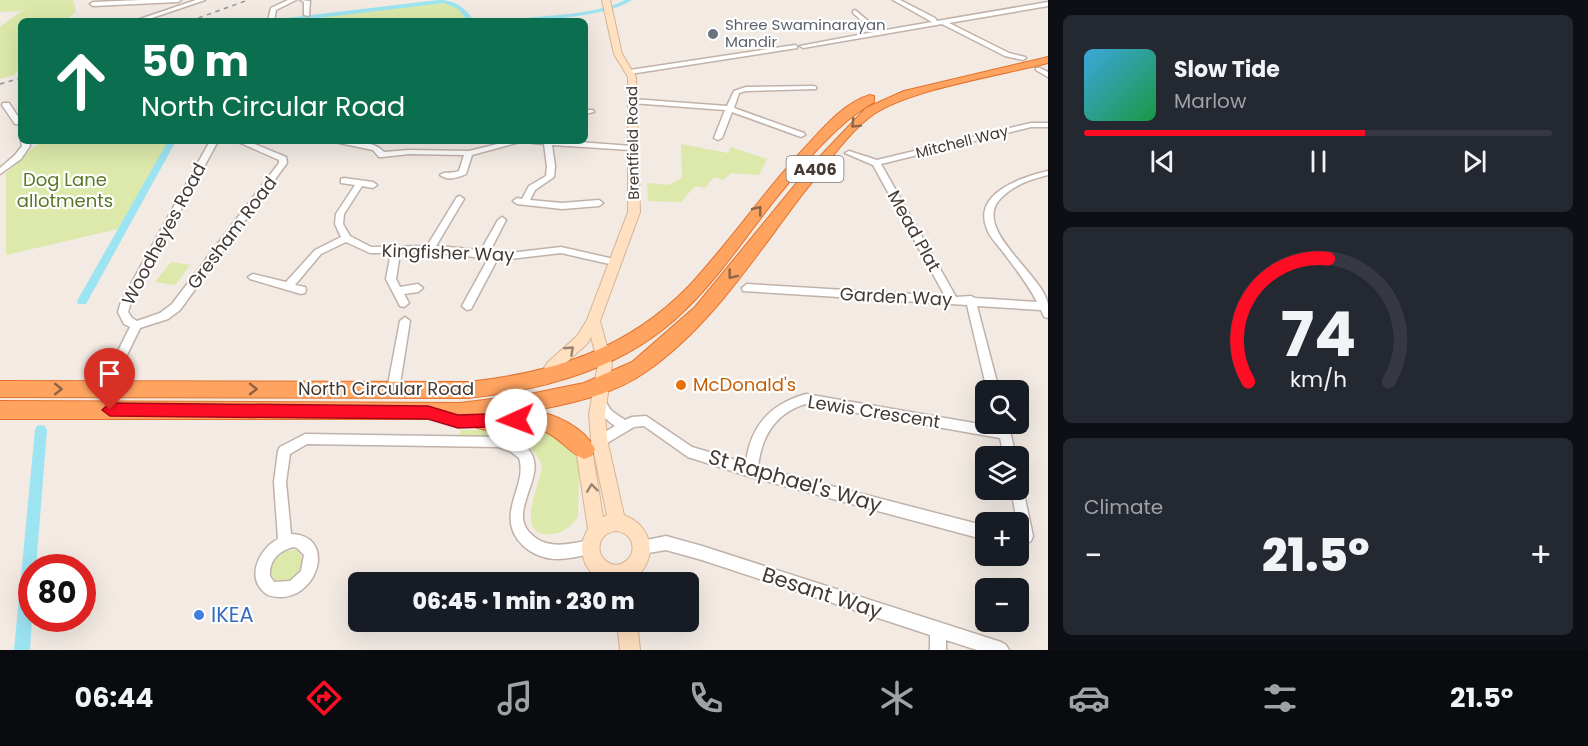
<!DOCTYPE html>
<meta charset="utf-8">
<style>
:root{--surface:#171b24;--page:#242831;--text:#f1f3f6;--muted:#9ea1a6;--line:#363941;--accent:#ff0d25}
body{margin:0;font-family:Poppins,sans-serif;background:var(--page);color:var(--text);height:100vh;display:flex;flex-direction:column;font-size:22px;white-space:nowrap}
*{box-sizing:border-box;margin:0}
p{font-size:20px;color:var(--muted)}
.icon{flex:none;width:33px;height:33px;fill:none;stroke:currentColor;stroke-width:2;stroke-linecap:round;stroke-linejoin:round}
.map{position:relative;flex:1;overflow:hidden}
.panel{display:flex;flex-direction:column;gap:15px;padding:15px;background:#0d0f14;width:540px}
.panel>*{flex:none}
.top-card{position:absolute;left:18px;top:18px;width:570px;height:126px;border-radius:9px;box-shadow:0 6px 24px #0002;background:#0b6e4f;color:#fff;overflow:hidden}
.buttons{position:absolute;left:975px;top:380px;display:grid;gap:12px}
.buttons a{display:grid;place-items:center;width:54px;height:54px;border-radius:9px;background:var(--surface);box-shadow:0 6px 24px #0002;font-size:30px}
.speed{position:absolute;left:18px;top:554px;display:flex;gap:12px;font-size:30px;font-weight:700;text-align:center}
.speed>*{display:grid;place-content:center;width:78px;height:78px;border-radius:50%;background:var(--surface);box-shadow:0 6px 24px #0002;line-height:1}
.speed .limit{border:9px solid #d22;background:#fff;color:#111}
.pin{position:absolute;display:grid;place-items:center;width:51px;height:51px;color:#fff;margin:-62px -26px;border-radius:50% 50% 50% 0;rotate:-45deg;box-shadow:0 0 6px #0007}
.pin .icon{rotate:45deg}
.me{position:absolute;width:66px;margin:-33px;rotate:268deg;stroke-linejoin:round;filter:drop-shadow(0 0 4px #0008)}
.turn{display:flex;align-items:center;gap:21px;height:126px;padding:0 24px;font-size:27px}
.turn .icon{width:78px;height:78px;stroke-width:2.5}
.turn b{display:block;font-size:42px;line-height:51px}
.big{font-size:45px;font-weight:800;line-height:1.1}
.panel .tile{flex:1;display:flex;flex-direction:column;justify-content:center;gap:9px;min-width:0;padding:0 21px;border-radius:9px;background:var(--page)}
.panel .dial{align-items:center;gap:0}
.dial svg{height:156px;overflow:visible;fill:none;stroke:var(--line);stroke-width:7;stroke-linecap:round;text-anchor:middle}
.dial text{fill:var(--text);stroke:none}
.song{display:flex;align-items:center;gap:18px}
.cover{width:72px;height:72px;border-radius:9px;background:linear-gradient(135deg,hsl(200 70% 55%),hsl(140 70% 35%))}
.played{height:6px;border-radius:3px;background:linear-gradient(90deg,var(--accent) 60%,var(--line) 60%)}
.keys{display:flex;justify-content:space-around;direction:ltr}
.heat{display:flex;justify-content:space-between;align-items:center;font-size:33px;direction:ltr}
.trip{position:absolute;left:348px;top:572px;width:351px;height:60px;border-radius:9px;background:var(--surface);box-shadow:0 6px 24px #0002;font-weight:800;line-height:60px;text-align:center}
.dock{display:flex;height:96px;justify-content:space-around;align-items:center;background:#090b0e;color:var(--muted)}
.dock .icon{width:42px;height:42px}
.dock .active{color:var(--accent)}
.dock b{font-size:27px;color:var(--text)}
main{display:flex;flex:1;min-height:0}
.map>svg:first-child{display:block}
</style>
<main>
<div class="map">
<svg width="1048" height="650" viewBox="0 0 1048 650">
<rect width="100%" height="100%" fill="#f2eae3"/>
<!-- green -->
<path fill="#dce9aa" d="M 0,0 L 73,0 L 76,11 L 66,21 L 21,21 L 21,67 L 14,75 L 0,79 L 0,27 L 27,7 L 20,11 L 0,12 Z
M 443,0 L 463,11 L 469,21 L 276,21 Z
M 44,141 L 169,141 L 118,229 L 6,255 L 6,173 C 19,163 29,147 44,141 Z
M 681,144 L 728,153 L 731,147 L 767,159 L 759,175 L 731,173 L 723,180 L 714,177 L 705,188 L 695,186 L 681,202 L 648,201 L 647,183 L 668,185 L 682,178 Z
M 171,262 L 190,265 L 175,285 L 155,282 Z
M 460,430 L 540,430 C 554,433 574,445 579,459 L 578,517 C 571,526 564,533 552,534 C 512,538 541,484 542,465 C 528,431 491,437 460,436 Z
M 296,550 L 300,553 L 304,562 L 300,573 L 291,581 L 275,581 L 271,573 L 273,562 L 286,551 Z"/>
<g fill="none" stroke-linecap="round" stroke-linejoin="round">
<!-- canal -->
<path fill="#9ce4f2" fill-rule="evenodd" d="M 438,0 C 455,0 465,7 474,21 L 468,21 L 458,9 L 444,3 L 293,21 L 275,21 L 278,19 Z
M 625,0 L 632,0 C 609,16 541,21 512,21 L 515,19 C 549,15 595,15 625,0 Z
M 168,141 L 176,141 L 86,304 L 78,304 L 77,301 Z
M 41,425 L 45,426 L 47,430 L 36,567 L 32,567 L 32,618 L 30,650 L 14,650 L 35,430 L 37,426 Z"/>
<defs>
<path id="street" d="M 142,0 L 181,0 L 178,2 L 93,6 L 90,4 L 93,2 Z
M 196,0 L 205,0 L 143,21 L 134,21 Z
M 288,0 L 296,0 L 276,10 L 274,21 L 268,21 L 271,8 Z
M 300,0 L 310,1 L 309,16 L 304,15 L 304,2 Z
M 893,0 L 900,0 L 935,18 L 937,21 L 1048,2 L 1048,6 L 949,23 L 1009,53 L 1025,57 L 1026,58 L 1023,60 L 1005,56 L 942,24 L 803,48 L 800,46 L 874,32 L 853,13 L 853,11 L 855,10 L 880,31 L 932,22 Z
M 795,45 L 797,46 L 797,48 L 630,74 L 627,72 L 630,70 Z
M 1036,68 L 1040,68 L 1048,72 L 1048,77 L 1036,70 Z
M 814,86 L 816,87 L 816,89 L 746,91 L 739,93 L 734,108 L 804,133 L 805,135 L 801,137 L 732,112 L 722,138 L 718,140 L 714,138 L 725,110 L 632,103 L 628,101 L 632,99 L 727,106 L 734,91 L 746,87 Z
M 3,103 L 9,103 L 21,121 L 21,124 L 15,124 L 2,105 Z
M 585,110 L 593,110 L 594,112 L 585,114 Z
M 1031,123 L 1048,123 L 1048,127 L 1031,127 L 881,164 L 956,297 L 971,296 L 975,298 L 1037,302 C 1028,284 1015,268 1003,252 C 998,245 990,238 987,229 C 972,193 1022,177 1048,171 L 1048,175 C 1031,179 1014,185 1002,197 C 969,228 1042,273 1048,304 C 1048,308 1048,314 1048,318 L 1044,317 L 1041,310 L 977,306 L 999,390 L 987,390 L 967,305 L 743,291 L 742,288 L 747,284 L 945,296 L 873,165 L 845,153 L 849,151 L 877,160 Z
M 21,141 L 29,141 L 30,146 L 21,159 L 0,174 L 0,168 L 15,155 L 22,146 Z
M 210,141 L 218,141 L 131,302 L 128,312 L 132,318 L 137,321 L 160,313 L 172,304 L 279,163 L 279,160 L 236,141 L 247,141 L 286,157 L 287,163 L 180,310 L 168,319 L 140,328 L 109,392 L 105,394 L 101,392 L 99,389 L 130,327 L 124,324 L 118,312 L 121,302 Z
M 335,141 C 351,141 373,140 384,152 L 409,150 L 469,151 L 510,141 L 524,141 L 472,155 L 466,174 C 457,178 448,181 440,175 C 445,171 453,174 459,171 L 464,155 L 409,154 L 382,157 L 379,157 L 373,150 L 339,143 Z
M 529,141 L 566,141 L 631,146 L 635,148 L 631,150 L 552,145 L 555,166 L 554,177 L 535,190 L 530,200 L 562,203 L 599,200 L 603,203 L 599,206 L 562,209 L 517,204 L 513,201 L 517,198 L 522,199 L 529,186 L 546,176 L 547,166 L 544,144 L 533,143 Z
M 344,178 L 373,182 L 377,185 L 373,188 L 362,186 L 344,214 L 343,224 L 350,236 L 371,247 L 427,246 L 457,197 L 460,196 L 464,199 L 436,246 L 481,250 L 498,220 L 502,217 L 506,220 L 490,251 L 510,253 L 561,247 L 614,259 L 619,262 L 614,265 L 561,253 L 510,259 L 498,258 L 471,309 L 467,310 L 462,306 L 489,257 L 483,258 L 430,252 L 400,253 L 396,279 L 400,287 L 418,284 L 423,288 L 418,292 L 404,294 L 409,303 L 404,307 L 400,306 L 386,279 L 391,253 L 370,253 L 346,242 L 321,254 L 295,285 L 305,287 L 306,290 L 305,293 L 301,294 L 250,279 L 248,277 L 253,274 L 286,282 L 315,250 L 341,237 L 335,224 L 336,214 L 355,185 L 341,183 L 341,179 Z
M 405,317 L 410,321 L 399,390 L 397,393 L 393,395 L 389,393 L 387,390 L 400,321 Z
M 806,394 L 997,427 L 996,423 L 1008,423 L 1016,456 L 1004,456 L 1000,438 L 806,404 C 776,412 761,437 758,467 L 986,526 L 986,540 L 751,477 L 688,457 L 644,426 L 634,427 L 597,449 L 593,447 L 591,443 L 593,439 L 615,426 C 605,419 600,413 594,402 L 596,398 C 606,396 605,403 611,410 C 615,414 621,417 625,420 L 632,417 L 646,416 L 692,447 L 746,463 C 750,426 770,404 806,394 Z
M 305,434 L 498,437 C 508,439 520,441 528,449 C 550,473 508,509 529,532 C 546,551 569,544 590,540 L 595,542 L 597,547 L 595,552 L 590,554 C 579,556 568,559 558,559 C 532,559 507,539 511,512 C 513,494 525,476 519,458 L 510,451 L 498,447 L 307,444 L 290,454 L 286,482 L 291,534 C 335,535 320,594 283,597 C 278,597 269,597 265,593 C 245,577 260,548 278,539 L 274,482 L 278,451 L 280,447 ZM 293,547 L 297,548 L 304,555 L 301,571 L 290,581 L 274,582 L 270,576 C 269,560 279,551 293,547 Z
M 1018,483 L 1022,485 L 1023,489 L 1033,536 L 1031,541 L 1018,548 L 1018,522 L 1017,522 L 1011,489 L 1018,489 Z
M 666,536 L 702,546 L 1001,642 L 1006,645 L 1009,650 L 977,650 L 946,640 L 946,650 L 930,650 L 930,635 L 702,560 L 666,550 L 642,554 L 637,552 L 635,547 L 637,542 Z"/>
<path id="secondary" d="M 602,0 L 610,0 L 622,54 L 636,77 L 640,212 L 600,321 L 612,364 L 605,414 L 607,439 L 624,515 C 672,534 646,597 603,580 C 595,577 590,572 586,565 C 580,551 581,541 588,529 L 576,449 L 578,444 L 584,442 L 590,444 L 592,449 L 603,517 L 607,515 L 591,439 L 589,414 L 598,364 L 591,337 L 587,344 L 558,370 L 549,383 L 544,385 L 539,383 L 537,379 L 548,362 L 577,336 L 587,320 L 628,212 L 628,77 L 614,54 ZM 616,531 C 638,533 638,562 616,565 C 594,562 594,533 616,531 Z
M 617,621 L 637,621 L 640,650 L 620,650 Z"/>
<path id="highway" d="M 1048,57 L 1048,63 C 1002,75 912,89 874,114 C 850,130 824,168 805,191 C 757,253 712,326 647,371 C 614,395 571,403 532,411 C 555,413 585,428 595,449 L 592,456 L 584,459 C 568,452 558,435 541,430 C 519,424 495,435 475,427 L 473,419 L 0,419 L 0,401 L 460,403 L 525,395 L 584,383 L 632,362 L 695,307 L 809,168 L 866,108 L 904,91 Z
M 870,95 L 874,96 L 874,102 C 836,124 805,162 778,196 C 747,234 721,275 686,309 C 627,368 548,389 468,398 L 0,397 L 0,381 L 468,382 C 553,373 628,349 689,286 C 728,244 761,196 800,153 C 819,133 842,103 870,95 Z"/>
</defs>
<!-- street casing -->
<use href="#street" stroke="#c1b2a9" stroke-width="3"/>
<!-- secondary casing -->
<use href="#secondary" stroke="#d7b493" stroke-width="2"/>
<!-- highway casing -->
<use href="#highway" stroke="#e2732d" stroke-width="2"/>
<!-- street -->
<use href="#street" fill="#fff" fill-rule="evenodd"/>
<!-- secondary -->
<use href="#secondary" fill="#ffe0c0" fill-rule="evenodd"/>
<!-- highway -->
<use href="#highway" fill="#ffa361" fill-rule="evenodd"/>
<!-- rail -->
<path stroke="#949494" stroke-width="1.5" stroke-dasharray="4.5 4.5" stroke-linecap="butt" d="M 190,21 L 248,0
M 0,84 L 21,78"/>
</g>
<!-- one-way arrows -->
<defs><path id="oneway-chevron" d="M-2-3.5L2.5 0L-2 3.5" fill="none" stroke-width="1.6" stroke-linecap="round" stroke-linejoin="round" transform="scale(1.5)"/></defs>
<g stroke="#8f6345">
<use href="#oneway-chevron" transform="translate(855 124) rotate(135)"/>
<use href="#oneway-chevron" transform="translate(758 210) rotate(-51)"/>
<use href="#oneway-chevron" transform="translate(732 275) rotate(128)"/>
<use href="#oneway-chevron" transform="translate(58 389)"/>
<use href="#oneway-chevron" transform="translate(253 389)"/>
</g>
<g stroke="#988472">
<use href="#oneway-chevron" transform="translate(570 350) rotate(-43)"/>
<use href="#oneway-chevron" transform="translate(592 488) rotate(-97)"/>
</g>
<!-- route -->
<path fill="#ff0d25" stroke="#a60818" stroke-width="1.5" d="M 110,403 L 428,406 L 458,415 L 516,413 L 521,415 L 523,420 L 521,424 L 516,426 L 458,428 L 428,419 L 110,416 L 102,410 Z"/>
<!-- markers -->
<circle fill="#6b7280" stroke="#fff" stroke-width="2" cx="713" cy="34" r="6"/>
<circle fill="#e8710a" stroke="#fff" stroke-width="2" cx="681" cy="385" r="6"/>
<circle fill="#3f7fe0" stroke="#fff" stroke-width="2" cx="199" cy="615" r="6"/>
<g text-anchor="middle" stroke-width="4.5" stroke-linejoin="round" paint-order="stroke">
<!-- far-worship labels -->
<g font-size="15" fill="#5b616d" stroke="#fff" text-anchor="start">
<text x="725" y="30">Shree Swaminarayan<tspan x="725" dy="17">Mandir</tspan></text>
</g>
<!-- far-street labels -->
<g font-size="15" fill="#443933" stroke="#fff">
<text transform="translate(962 142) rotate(-14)" y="5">Mitchell Way</text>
<text transform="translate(633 143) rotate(-91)" y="5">Brentfield Road</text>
</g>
<!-- shield labels -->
<rect fill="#fff" stroke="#7c7470" stroke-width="1.5" x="786.5" y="156" width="57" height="26" rx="4.5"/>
<g font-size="16" font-weight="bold" fill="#443933">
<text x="815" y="175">A406</text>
</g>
<!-- park labels -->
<g font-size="18" fill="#597725" stroke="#fff">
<text x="65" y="186">Dog Lane<tspan x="65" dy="21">allotments</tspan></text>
</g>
<!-- street labels -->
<g font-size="18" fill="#443933" stroke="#fff">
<text transform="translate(914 231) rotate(61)" y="6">Mead Plat</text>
<text transform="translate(232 233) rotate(-53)" y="6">Gresham Road</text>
<text transform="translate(164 234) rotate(-62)" y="6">Woodheyes Road</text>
<text transform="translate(448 253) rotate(2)" y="6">Kingfisher Way</text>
<text transform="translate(896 297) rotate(3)" y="6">Garden Way</text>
<text x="386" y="395">North Circular Road</text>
<text transform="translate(874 412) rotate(9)" y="6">Lewis Crescent</text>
</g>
<!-- food labels -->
<g font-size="18" fill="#c56008" stroke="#fff" text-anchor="start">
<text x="693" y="391">McDonald's</text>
</g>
<!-- near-street labels -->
<g font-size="21" fill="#443933" stroke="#fff">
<text transform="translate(795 481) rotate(16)" y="7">St Raphael's Way</text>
<text transform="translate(822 593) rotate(18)" y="7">Besant Way</text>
</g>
<!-- near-shop labels -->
<g font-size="21" fill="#366cbe" stroke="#fff" text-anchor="start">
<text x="211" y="622">IKEA</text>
</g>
</g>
</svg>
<div class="buttons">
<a><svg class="icon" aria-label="search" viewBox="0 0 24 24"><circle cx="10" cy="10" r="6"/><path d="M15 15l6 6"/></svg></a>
<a><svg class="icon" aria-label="layers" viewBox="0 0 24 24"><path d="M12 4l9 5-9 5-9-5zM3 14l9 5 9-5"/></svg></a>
<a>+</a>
<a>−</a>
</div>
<div class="speed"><div class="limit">80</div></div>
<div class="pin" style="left:110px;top:410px;background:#d93025"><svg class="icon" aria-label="arrive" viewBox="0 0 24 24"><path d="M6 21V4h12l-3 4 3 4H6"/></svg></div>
<svg class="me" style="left:516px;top:420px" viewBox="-20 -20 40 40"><circle r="19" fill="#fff"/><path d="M0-13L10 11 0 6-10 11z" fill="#ff0d25"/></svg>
<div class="trip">06:45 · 1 min · 230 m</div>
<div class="top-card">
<div class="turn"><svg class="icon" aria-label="ahead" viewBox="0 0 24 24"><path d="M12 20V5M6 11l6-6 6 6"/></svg><div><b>50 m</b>North Circular Road</div></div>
</div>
</div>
<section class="panel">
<div class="tile">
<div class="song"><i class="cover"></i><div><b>Slow Tide</b><p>Marlow</p></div></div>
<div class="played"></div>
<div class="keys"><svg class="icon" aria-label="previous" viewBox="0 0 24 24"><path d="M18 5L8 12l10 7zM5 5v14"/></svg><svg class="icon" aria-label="pause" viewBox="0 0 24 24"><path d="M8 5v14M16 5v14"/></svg><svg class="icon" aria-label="next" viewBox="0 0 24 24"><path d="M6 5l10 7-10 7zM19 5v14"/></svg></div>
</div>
<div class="tile dial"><svg viewBox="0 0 100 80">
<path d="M14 69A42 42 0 1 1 86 69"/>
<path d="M14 69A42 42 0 0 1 55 6" stroke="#ff0d25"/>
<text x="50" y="56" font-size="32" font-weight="700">74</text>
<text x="50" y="72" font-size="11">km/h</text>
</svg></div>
<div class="tile"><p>Climate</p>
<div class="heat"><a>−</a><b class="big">21.5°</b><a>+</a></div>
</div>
</section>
</main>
<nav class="dock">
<b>06:44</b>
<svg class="icon active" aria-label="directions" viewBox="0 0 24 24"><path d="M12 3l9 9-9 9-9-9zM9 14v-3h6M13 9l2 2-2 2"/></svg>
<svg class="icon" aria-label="music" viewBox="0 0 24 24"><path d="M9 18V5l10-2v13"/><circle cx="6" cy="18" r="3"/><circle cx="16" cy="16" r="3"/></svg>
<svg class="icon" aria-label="phone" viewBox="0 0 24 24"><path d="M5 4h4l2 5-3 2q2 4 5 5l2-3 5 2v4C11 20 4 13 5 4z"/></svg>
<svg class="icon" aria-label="climate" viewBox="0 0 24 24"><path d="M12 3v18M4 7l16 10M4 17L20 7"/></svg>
<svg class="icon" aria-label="car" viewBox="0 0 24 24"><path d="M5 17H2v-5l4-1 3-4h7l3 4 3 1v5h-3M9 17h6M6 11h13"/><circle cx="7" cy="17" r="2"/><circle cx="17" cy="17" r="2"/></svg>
<svg class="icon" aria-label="filters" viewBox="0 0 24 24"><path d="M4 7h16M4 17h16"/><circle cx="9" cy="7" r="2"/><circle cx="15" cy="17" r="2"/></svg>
<b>21.5°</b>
</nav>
